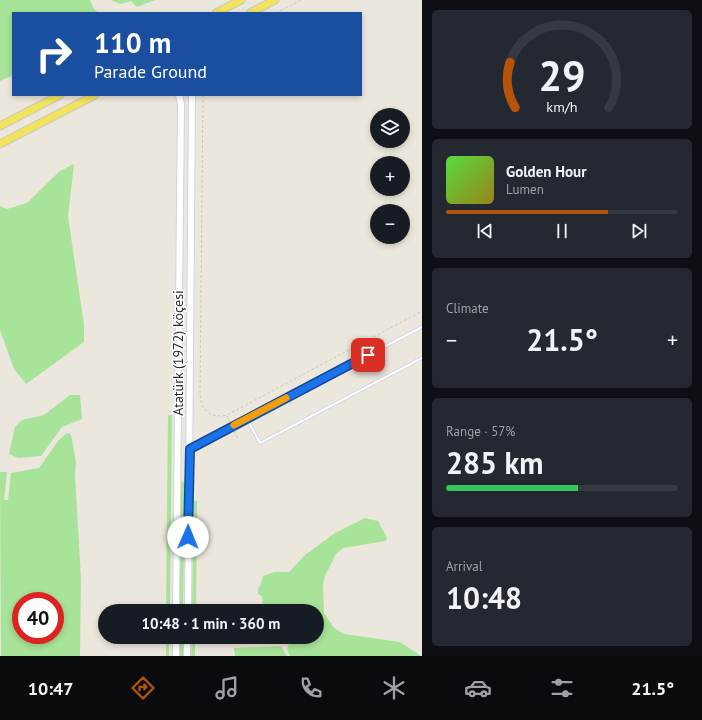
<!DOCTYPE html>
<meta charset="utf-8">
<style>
:root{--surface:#171b24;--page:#242831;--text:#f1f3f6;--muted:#9ea1a6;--line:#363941;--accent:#b45309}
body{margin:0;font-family:"PT Sans",sans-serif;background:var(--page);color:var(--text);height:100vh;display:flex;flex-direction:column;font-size:15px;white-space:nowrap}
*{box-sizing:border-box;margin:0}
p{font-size:13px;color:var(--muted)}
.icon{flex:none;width:22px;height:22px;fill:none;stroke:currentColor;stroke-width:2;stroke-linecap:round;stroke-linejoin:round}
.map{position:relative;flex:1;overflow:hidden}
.drawer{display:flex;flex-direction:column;gap:10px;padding:10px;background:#0d0f14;width:280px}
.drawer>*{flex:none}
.hud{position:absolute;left:12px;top:12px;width:350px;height:84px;border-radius:0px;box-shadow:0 2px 6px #0003;background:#1a4fa0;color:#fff;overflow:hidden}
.controls{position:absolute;left:370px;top:108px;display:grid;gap:8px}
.controls a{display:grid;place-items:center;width:40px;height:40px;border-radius:50%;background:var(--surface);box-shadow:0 2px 6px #0003;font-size:20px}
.speed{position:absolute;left:12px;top:592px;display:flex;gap:8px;font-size:20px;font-weight:700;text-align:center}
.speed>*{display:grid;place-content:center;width:52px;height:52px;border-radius:50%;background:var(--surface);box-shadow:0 2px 6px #0003;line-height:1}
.speed .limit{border:6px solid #d22;background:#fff;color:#111}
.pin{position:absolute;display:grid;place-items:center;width:34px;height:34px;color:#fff;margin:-17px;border-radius:8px;box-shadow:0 2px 6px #0006}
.me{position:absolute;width:44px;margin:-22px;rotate:1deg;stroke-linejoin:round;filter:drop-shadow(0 0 3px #0008)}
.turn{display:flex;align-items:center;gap:14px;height:84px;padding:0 16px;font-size:18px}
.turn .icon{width:52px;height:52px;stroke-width:2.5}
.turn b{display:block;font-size:28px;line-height:34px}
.big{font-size:30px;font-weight:700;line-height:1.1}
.drawer .tile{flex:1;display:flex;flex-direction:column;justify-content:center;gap:6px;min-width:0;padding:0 14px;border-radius:6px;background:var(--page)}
.drawer .dial{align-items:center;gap:0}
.dial svg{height:104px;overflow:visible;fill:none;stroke:var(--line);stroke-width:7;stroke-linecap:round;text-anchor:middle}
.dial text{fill:var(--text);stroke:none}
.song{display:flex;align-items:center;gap:12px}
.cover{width:48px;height:48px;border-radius:6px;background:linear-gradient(135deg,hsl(110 70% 55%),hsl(50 70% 35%))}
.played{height:4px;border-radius:2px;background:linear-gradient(90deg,var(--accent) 70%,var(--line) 70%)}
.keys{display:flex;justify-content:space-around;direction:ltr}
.heat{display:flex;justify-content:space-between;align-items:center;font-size:22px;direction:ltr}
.charge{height:6px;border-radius:3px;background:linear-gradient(90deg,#34c759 57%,var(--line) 0)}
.trip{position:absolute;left:98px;top:604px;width:226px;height:40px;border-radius:20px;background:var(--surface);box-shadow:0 2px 6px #0003;font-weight:700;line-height:40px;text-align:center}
.tabs{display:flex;height:64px;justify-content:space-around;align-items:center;background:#090b0e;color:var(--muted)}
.tabs .icon{width:28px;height:28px}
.tabs .active{color:var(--accent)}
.tabs b{font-size:18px;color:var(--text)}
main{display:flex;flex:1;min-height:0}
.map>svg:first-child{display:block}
</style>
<main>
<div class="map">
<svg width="422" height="656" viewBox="0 0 422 656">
<rect width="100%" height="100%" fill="#ece7dc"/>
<!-- green -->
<path fill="#a7e398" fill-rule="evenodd" d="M 0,0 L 90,0 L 94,9 L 99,13 L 13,13 L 13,75 L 0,81 Z
M 111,0 L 155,0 L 137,7 L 131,1 L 120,4 Z
M 74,164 L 68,216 L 84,325 L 84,342 L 26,384 L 14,369 L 0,330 L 0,206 L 7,209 L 27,203 L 60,171 Z
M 70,395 L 80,395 L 82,419 L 62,427 L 41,456 L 18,458 L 9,454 L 15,427 L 22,420 L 44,415 Z
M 168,415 L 172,415 L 170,611 L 166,611 Z
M 67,433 L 71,434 L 76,462 L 75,476 L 81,578 L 80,656 L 1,656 L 0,472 L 7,472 L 4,500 L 8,500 L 11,473 L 39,468 L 58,441 ZM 21,601 L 55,601 L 55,635 L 21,635 Z
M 183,481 L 185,483 L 183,611 L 179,611 L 181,483 Z
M 194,501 L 197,501 L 196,611 L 192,611 Z
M 365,518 L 378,521 L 387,538 L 386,541 L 343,548 L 336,554 L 325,576 L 323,584 L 324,613 L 334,628 L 344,634 L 400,642 L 421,656 L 290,656 L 287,650 L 288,645 L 295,641 L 296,637 L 317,637 L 317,611 L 263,611 L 262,596 L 258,594 L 258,589 L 260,586 L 263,576 L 274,572 L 289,572 L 305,555 L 335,533 Z
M 166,637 L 169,637 L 169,656 L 166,656 Z
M 179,637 L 183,637 L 183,656 L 179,656 Z
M 192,637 L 195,637 L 195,656 L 191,656 Z
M 281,646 L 287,656 L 235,656 L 234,648 Z"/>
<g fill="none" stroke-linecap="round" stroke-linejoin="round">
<defs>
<path id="lane" d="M 247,419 L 260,443 L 422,358
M 191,448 L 422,327"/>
<path id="secondary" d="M 176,611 L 181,104 L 179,95
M 188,611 L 192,95
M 176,656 L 176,637
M 187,656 L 187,637"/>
<path id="primary" d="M 216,13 L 241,0
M 250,13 L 275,0
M 0,126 L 60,95
M 0,144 L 95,95"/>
</defs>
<!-- lane casing -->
<use href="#lane" stroke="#d1d2e3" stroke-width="4"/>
<!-- secondary casing -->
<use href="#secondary" stroke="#d1d2e3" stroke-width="8"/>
<!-- primary casing -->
<use href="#primary" stroke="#c8c8c8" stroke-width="9"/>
<!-- path -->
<path stroke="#c8c8c8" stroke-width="1" stroke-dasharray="3 2" stroke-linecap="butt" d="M 276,13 L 301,0
M 203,95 L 200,394 C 201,410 210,419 227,415 L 422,311
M 227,416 L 230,422
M 234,431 L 238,439"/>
<!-- lane -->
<use href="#lane" stroke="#fff" stroke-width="2"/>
<!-- secondary -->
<use href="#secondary" stroke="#fff" stroke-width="6"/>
<!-- primary -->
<use href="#primary" stroke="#f1e35c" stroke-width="7"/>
</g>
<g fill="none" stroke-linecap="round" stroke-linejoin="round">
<defs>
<path id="route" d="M 188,537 L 190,449 L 368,355"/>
</defs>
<!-- route casing -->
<use href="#route" stroke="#114b97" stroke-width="10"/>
<!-- route -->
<use href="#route" stroke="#1a73e8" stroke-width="7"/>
<!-- slow -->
<path stroke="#f59e0b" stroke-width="7" d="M 234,425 L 286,398"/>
</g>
<g text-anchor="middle" stroke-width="3" stroke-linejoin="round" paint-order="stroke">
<!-- street labels -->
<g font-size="14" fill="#2a2a2a" stroke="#fff">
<text transform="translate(178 353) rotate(-90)" y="5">Atatürk (1972) köçesi</text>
</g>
</g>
</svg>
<div class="controls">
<a><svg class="icon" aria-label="layers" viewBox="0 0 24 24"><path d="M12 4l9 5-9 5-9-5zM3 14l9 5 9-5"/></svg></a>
<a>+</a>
<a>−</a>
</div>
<div class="speed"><div class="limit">40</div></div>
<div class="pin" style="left:368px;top:355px;background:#d93025"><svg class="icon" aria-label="arrive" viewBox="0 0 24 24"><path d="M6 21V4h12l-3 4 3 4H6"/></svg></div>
<svg class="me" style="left:188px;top:537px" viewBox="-20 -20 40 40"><circle r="19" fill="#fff"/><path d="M0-13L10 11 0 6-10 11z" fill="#1a73e8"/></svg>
<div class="trip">10:48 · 1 min · 360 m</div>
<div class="hud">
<div class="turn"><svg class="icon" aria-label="right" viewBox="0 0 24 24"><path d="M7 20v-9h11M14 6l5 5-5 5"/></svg><div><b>110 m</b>Parade Ground</div></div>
</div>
</div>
<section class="drawer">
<div class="tile dial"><svg viewBox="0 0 100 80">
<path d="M14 69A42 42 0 1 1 86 69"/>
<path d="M14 69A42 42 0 0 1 10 34" stroke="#b45309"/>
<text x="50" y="56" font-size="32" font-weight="700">29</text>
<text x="50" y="72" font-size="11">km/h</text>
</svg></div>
<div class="tile">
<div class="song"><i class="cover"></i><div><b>Golden Hour</b><p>Lumen</p></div></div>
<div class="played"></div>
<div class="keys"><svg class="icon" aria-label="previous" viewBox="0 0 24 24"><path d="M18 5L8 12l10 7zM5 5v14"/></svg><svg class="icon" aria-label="pause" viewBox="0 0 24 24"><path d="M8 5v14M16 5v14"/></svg><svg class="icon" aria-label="next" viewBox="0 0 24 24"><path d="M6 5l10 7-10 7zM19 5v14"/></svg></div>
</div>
<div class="tile"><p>Climate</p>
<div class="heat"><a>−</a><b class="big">21.5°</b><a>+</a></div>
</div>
<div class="tile"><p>Range · 57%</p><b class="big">285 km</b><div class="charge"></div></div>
<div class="tile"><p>Arrival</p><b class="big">10:48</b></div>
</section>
</main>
<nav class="tabs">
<b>10:47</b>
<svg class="icon active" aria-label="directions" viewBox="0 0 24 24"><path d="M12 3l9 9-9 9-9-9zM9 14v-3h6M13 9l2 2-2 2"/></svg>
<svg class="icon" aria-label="music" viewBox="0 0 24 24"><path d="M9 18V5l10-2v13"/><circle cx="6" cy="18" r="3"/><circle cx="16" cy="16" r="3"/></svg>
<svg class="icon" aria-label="phone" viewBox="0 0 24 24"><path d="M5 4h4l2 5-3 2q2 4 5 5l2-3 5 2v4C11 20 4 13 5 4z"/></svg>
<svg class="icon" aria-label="climate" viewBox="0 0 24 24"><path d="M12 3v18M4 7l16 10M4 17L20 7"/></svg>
<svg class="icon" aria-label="car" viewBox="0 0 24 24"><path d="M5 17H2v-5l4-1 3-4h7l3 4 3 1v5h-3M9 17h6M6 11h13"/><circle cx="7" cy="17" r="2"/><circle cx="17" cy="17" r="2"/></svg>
<svg class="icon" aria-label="filters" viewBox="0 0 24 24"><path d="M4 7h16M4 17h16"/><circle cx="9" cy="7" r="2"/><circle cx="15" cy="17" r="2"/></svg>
<b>21.5°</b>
</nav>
